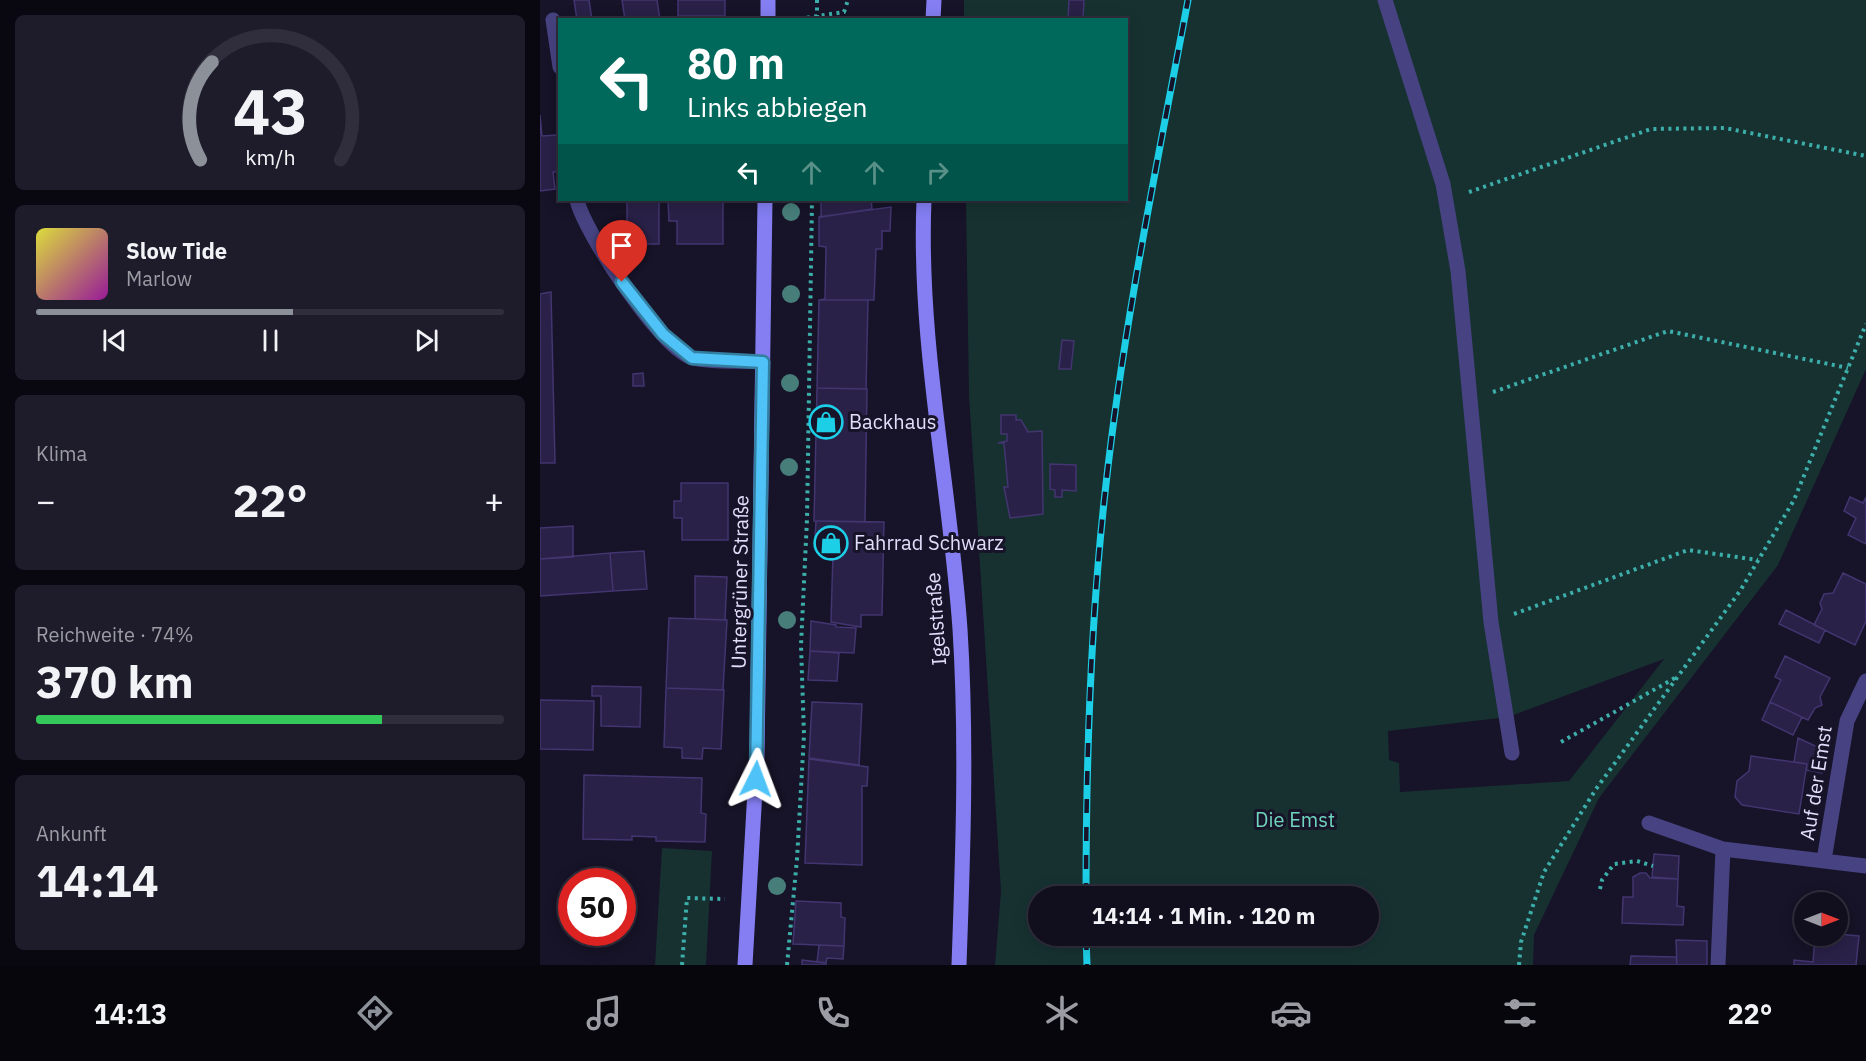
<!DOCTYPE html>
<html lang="de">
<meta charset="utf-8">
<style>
:root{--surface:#110e1e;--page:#1e1c2b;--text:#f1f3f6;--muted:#9c9ca4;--line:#302e3c;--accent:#8c9099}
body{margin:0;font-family:"IBM Plex Sans",sans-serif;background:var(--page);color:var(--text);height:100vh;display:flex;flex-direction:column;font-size:22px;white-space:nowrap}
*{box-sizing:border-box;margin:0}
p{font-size:20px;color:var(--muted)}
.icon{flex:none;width:33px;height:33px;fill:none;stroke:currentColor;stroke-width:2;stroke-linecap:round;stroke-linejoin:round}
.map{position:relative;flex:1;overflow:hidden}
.drawer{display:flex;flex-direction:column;gap:15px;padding:15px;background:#090810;width:540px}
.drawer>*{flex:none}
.hud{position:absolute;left:18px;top:18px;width:570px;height:183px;border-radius:0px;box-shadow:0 3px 15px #0003,0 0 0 2px var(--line);background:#00695c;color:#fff;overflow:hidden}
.needle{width:39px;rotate:90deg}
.buttons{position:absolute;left:1254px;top:892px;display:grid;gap:12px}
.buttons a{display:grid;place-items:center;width:54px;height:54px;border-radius:50%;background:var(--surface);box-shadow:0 3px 15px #0003,0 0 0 2px var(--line);font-size:30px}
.speed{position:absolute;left:18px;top:868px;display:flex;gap:12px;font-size:30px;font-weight:700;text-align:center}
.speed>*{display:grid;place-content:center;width:78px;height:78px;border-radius:50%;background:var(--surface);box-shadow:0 3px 15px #0003,0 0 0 2px var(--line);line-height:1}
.speed .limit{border:9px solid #d22;background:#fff;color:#111}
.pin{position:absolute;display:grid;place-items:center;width:51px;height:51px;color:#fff;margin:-62px -26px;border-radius:50% 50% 50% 0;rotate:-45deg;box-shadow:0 0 6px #0007}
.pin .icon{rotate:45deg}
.me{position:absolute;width:66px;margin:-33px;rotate:3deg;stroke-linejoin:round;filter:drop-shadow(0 0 4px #0008)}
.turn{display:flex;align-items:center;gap:21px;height:126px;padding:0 30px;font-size:27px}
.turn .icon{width:78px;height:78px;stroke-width:2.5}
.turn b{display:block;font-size:42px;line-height:51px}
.lanes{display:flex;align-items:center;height:57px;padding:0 30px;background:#0003;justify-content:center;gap:30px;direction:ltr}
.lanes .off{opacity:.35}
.big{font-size:45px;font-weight:700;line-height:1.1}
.drawer .card{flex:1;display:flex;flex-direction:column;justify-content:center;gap:9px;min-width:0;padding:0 21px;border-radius:9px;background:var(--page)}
.drawer .dial{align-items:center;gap:0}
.dial svg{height:156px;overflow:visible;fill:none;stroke:var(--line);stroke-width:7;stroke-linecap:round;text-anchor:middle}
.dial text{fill:var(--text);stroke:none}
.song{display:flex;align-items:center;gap:18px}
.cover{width:72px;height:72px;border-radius:9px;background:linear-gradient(135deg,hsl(60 70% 55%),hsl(300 70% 35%))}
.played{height:6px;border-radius:3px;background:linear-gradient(90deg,var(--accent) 55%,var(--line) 55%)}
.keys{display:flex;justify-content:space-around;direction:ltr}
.heat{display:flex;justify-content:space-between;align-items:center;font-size:33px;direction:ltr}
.charge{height:9px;border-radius:4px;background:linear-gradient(90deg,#34c759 74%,var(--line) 0)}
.trip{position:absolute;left:488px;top:886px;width:351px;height:60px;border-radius:30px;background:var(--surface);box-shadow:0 3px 15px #0003,0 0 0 2px var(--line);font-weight:700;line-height:60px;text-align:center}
.tab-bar{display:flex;height:96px;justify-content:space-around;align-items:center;background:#07060c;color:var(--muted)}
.tab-bar .icon{width:42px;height:42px}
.tab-bar .selected{color:var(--accent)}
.tab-bar b{font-size:27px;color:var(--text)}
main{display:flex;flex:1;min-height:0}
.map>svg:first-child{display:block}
</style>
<main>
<section class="drawer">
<div class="card dial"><svg viewBox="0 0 100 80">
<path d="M14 69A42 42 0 1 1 86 69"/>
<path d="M14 69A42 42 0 0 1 20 19" stroke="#8c9099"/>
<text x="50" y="56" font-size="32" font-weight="700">43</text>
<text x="50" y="72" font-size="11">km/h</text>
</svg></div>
<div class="card">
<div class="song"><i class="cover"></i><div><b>Slow Tide</b><p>Marlow</p></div></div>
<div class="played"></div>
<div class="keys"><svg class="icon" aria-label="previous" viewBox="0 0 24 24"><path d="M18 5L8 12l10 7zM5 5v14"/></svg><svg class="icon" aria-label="pause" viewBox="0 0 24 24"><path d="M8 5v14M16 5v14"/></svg><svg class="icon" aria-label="next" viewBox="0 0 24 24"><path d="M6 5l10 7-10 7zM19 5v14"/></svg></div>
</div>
<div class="card"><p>Klima</p>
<div class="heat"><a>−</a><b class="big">22°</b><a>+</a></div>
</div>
<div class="card"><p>Reichweite · 74%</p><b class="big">370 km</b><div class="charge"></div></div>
<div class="card"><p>Ankunft</p><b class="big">14:14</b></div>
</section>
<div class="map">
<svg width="1326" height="965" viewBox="0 0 1326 965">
<rect width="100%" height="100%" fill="#171328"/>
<!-- green -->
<path fill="#173131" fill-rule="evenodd" d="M 424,0 L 1326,0 L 1326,369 L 1238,565 L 1059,798 L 994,935 L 993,965 L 455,965 L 461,891 L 429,395 L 426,200 L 586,200 L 586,20 L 424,19 ZM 1124,659 L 1029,781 L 860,792 L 859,763 L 849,760 L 848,731 L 968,717 ZM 498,897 L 828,897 L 828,936 L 498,936 Z
M 122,848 L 172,851 L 166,965 L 115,965 Z"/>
<!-- building -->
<path fill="#292147" stroke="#423570" stroke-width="1.5" d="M 34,0 L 49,0 L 52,20 L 37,20 Z
M 82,0 L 117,0 L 120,20 L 85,20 Z
M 138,0 L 185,0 L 185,16 L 138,16 Z
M 529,0 L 544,0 L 543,19 L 528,18 Z
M 0,115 L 2,136 L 17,135 L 20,144 L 20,172 L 13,172 L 15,189 L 0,191 Z
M 87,200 L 119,200 L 119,244 L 87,244 Z
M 128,200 L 183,200 L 183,244 L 137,244 L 137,221 L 129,221 Z
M 281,200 L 331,200 L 332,209 L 281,217 Z
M 351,207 L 350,231 L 342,231 L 342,249 L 336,249 L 334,300 L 279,300 L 285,299 L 286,247 L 279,246 L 279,217 Z
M 11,292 L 15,463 L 0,463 L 0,294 Z
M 279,300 L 328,300 L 326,389 L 277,388 Z
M 522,340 L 534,341 L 531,369 L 519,369 Z
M 103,373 L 104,386 L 93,386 L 93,374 Z
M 277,388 L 327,389 L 325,522 L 274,521 Z
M 461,415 L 476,415 L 476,420 L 481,420 L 488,432 L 502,431 L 503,514 L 470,518 L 464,487 L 468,487 L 464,443 L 458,443 L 467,441 L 467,434 L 461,434 Z
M 510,464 L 536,465 L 536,491 L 522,490 L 522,497 L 515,497 L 515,490 L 510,489 Z
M 141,483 L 188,483 L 188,540 L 142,540 L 142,518 L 134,518 L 134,501 L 141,501 Z
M 1310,497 L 1323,503 L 1326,497 L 1326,544 L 1308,535 L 1316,518 L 1304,511 Z
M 276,521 L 344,522 L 342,615 L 321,615 L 321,627 L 291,622 L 293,552 L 282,552 L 282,539 L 275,539 Z
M 33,526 L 33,557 L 0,559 L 0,528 Z
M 104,551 L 107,589 L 73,591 L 70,553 Z
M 70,553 L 73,591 L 0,596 L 0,559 Z
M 1303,573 L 1326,584 L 1326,621 L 1315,645 L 1274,625 L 1282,609 L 1280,603 L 1284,594 L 1293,593 Z
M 155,576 L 187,577 L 185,620 L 155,619 Z
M 1246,610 L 1285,630 L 1279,643 L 1239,624 Z
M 129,618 L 187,620 L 183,690 L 126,688 Z
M 271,621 L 296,625 L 296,627 L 316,628 L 314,653 L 270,651 Z
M 270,651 L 299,653 L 297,681 L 268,680 Z
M 1245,656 L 1290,678 L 1280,697 L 1282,705 L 1275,708 L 1268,720 L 1230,702 L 1241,680 L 1235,677 Z
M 52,686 L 101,687 L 100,727 L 61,726 L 61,696 L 52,696 Z
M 126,688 L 184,690 L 181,749 L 163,748 L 162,759 L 142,758 L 142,748 L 124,747 Z
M 0,700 L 54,701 L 53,750 L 0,749 Z
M 272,702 L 322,704 L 319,765 L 269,758 Z
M 1230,702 L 1262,717 L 1253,735 L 1222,720 Z
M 1258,738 L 1286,751 L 1282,773 L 1266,770 L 1267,764 L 1254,762 Z
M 1211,756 L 1267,764 L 1259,814 L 1202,805 L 1195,797 L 1197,781 L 1209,771 Z
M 269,759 L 328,767 L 327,786 L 322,786 L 322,865 L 265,863 Z
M 44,775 L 162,778 L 161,813 L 166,814 L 165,842 L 116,841 L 116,837 L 92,836 L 92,840 L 43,839 Z
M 1114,854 L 1139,856 L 1138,879 L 1112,877 Z
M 1100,873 L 1106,873 L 1110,878 L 1138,879 L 1137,906 L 1144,907 L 1143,925 L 1082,923 L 1083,897 L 1093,897 L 1093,877 Z
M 256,901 L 301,903 L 301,917 L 305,918 L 304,946 L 253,944 Z
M 1298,934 L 1319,936 L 1316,965 L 1254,965 L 1254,960 L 1273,962 L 1275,936 L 1298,936 Z
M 1136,940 L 1167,941 L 1167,965 L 1137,965 Z
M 279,945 L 304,946 L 303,959 L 287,958 L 286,963 L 277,962 Z
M 1091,956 L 1136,957 L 1137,965 L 1090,965 Z
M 262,960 L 286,963 L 286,965 L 262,965 Z"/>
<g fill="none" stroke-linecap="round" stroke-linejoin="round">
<!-- path -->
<path stroke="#3dafab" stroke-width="4" stroke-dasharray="3 4.5" stroke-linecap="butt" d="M 277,0 L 277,20
M 252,20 L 304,12 L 308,0
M 929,192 L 1111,129 L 1185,128 L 1326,156
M 953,392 L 1128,331 L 1308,368
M 974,614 L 1148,550 L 1218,560
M 1021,742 L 1135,678
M 1060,889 L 1062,880 L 1074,864 L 1097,861 L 1113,866
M 142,965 L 147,898 L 185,899
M 247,965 L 257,859 L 264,735 L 261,645 L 267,519 L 272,200
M 979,965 L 981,942 L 1004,872 L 1056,789 L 1200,591 L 1254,500 L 1326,324"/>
<!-- lane -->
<path stroke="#474382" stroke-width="15" d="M 845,0 L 903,184 L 918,271 L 951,622 L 972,753
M 13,20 L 20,67
M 37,200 C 44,232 122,350 153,358 C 174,363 201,360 223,362"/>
<!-- street -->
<path stroke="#474382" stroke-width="15" d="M 1109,823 L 1183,849 L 1326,866
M 1284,860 L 1307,721 L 1326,681
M 1178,965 L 1183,849"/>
<!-- secondary -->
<path stroke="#847ef2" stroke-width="15" d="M 228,20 L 228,0
M 393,20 L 394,0
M 384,200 C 378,343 410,486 420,629 C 427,740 423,854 419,965
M 205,965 L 217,755 L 225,200"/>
<defs>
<path id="rail" d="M 546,897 C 546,762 550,627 565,493 C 583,327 617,164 648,0
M 546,936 L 547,965"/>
</defs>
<!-- rail casing -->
<use href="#rail" stroke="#1dcee7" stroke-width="7"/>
<!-- rail -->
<use href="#rail" stroke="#171328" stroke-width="4.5" stroke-dasharray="14" stroke-linecap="butt"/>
</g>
<!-- trees -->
<g fill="#477e7a">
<circle cx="251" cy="212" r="9"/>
<circle cx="251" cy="294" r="9"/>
<circle cx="250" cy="383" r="9"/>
<circle cx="249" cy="467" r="9"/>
<circle cx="247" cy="620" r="9"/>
<circle cx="237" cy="886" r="9"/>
</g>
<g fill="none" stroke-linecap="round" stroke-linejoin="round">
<defs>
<path id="route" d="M 82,282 L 123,334 L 152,358 L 223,362 L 216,779"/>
</defs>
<!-- route casing -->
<use href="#route" stroke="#337fa1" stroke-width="15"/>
<!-- route -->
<use href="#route" stroke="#4fc3f7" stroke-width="10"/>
</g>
<!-- icons -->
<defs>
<symbol id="shop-ring" viewBox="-11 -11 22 22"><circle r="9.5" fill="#171328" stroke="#1dcee7" stroke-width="1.5"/><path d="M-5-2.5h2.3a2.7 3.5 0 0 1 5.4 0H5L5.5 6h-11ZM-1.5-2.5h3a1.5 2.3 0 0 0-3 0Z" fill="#1dcee7"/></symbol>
</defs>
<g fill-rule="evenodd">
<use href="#shop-ring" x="267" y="403" width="38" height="38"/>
<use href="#shop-ring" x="272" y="524" width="38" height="38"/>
</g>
<g text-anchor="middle" stroke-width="6" stroke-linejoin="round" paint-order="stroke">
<!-- poi labels -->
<g font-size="20" fill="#e1ddfb" stroke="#171328" text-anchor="start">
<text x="309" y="429">Backhaus</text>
<text x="314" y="550">Fahrrad Schwarz</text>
</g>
<!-- street labels -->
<g font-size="20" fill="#e1ddfb" stroke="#171328">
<text transform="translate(200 582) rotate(-89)" y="7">Untergrüner Straße</text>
<text transform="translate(396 619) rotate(-94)" y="7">Igelstraße</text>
<text transform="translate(1276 783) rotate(-81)" y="7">Auf der Emst</text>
</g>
<!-- park labels -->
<g font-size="20" fill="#6fd5be" stroke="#171328">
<text x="755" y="827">Die Emst</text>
</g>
</g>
</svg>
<div class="buttons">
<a><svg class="needle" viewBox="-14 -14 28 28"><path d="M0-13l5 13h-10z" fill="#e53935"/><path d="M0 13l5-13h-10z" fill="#9c9ca4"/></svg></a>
</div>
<div class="speed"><div class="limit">50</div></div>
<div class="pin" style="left:82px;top:282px;background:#d93025"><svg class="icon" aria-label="arrive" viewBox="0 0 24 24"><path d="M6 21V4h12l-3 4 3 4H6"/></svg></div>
<svg class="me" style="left:216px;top:779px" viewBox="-20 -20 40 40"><path d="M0-17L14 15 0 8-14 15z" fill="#4fc3f7" stroke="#fff" stroke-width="4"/></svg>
<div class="trip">14:14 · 1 Min. · 120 m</div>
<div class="hud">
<div class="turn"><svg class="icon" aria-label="left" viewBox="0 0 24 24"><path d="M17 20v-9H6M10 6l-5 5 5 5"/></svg><div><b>80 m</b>Links abbiegen</div></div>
<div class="lanes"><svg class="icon" aria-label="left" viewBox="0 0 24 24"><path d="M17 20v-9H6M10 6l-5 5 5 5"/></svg><svg class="icon off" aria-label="ahead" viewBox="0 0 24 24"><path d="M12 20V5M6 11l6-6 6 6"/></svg><svg class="icon off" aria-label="ahead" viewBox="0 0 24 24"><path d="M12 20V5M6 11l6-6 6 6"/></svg><svg class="icon off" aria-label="right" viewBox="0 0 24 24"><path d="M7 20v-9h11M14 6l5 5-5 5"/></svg></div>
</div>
</div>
</main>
<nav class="tab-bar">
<b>14:13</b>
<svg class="icon selected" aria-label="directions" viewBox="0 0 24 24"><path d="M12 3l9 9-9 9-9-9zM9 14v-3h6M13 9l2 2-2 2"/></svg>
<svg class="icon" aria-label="music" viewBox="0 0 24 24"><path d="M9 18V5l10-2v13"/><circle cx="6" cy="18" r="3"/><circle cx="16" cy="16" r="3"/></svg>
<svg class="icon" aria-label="phone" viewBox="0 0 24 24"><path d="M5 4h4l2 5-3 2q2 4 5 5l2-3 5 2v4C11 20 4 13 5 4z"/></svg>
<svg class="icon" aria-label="climate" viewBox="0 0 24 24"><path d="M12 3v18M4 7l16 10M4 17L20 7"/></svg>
<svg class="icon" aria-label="car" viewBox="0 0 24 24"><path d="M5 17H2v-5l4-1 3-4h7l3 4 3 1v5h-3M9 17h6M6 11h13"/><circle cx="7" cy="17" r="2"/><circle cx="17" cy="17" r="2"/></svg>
<svg class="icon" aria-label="filters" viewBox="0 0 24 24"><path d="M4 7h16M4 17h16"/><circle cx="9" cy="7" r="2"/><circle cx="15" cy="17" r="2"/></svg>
<b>22°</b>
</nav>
